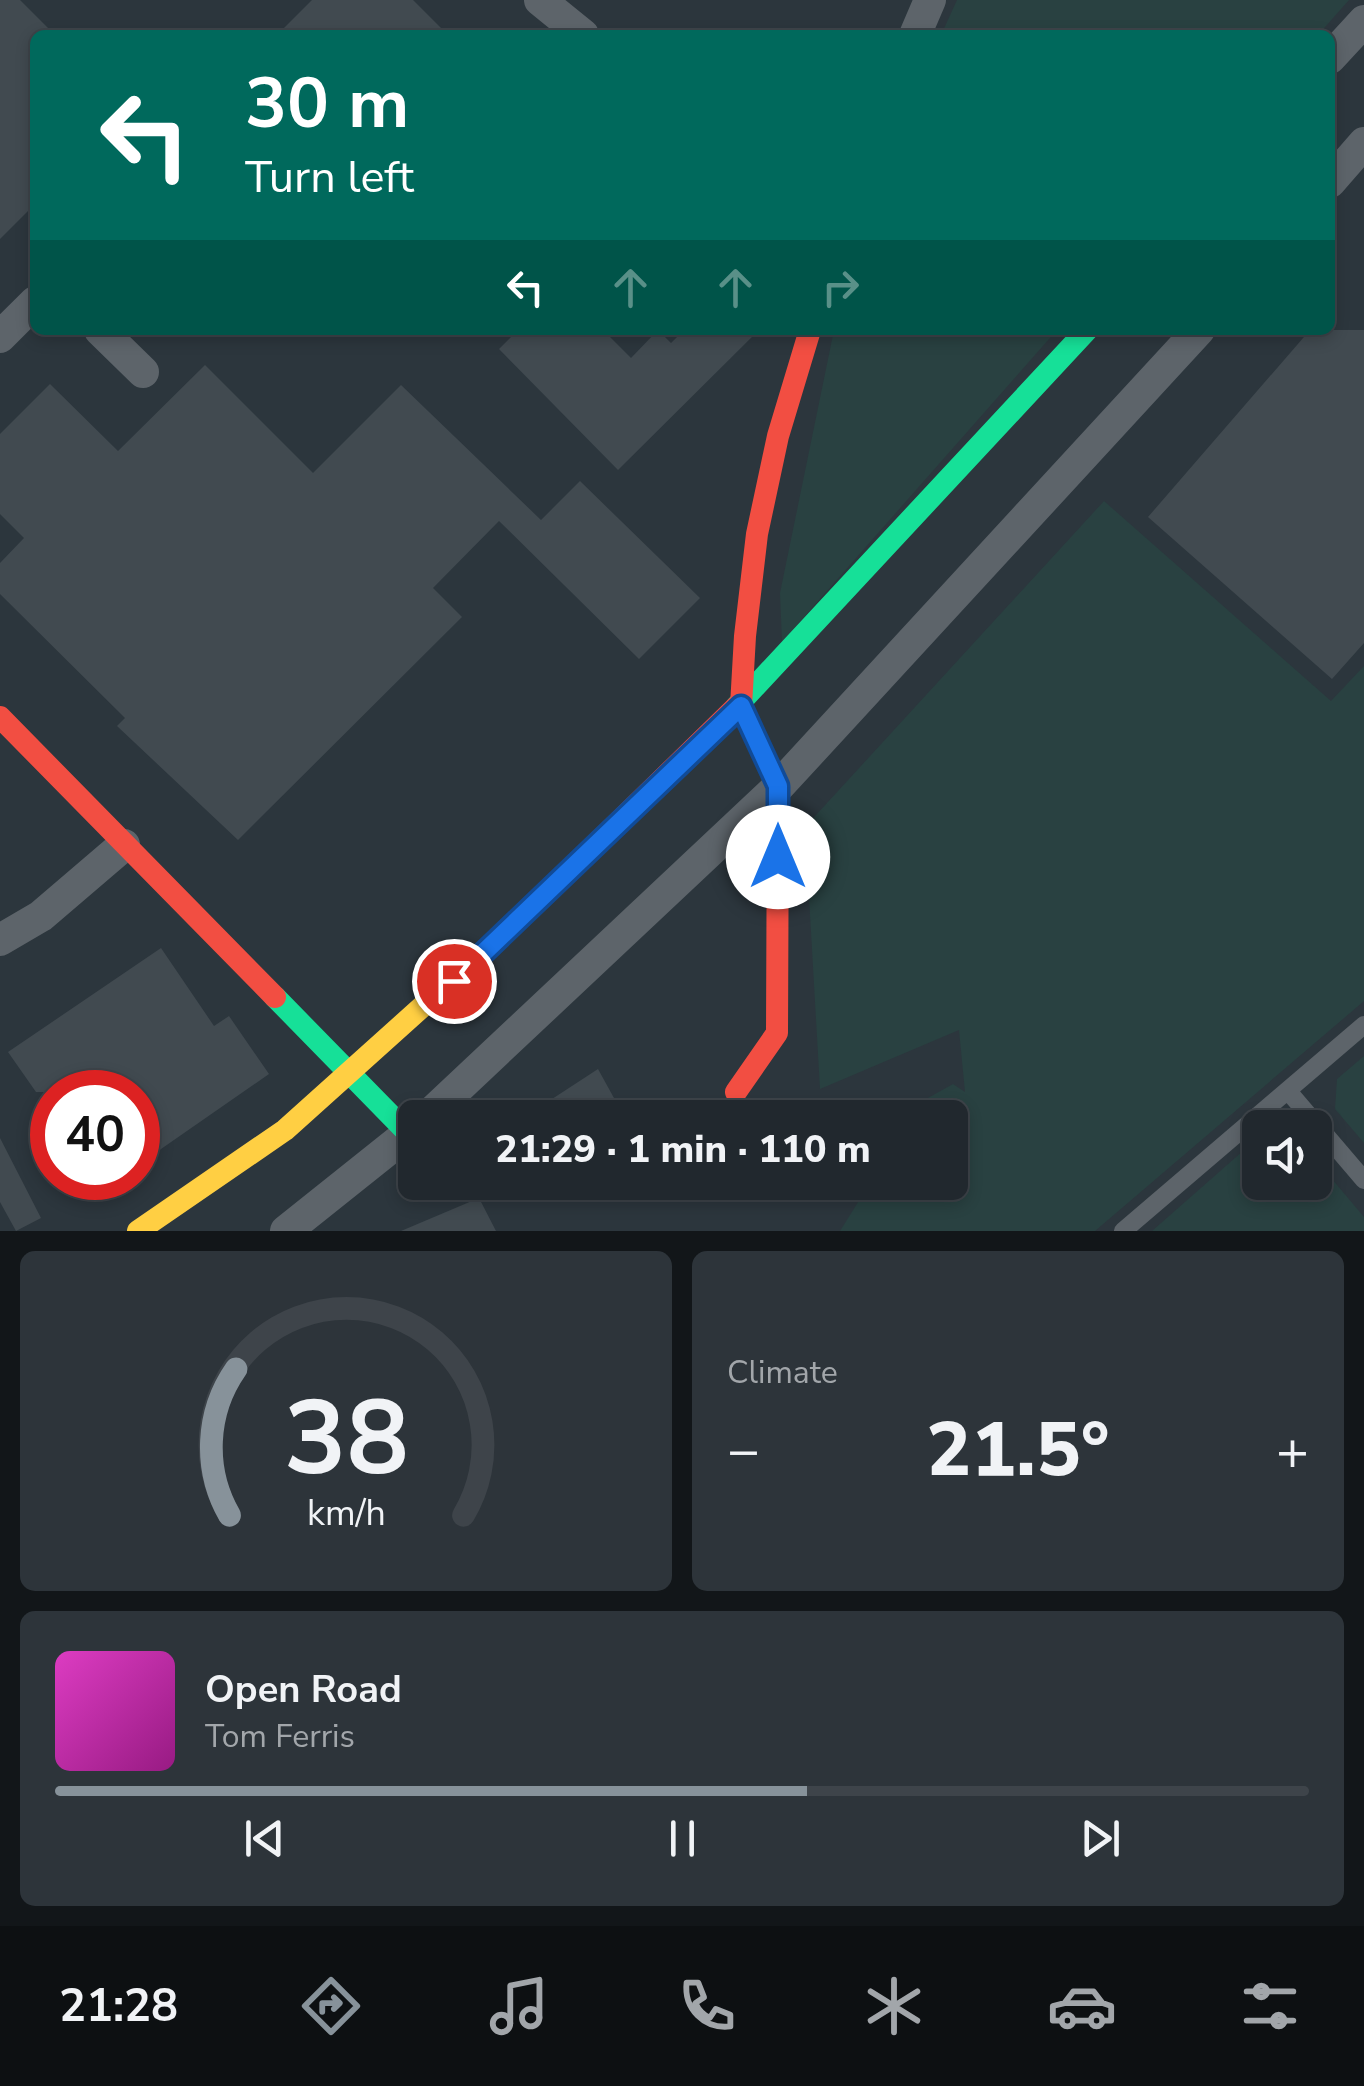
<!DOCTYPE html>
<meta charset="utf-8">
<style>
:root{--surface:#21282e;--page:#2d343a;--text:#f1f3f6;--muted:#a2a6aa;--line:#3e444a;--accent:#87929a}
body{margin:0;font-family:"Nunito Sans",sans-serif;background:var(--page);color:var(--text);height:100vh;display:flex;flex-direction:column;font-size:38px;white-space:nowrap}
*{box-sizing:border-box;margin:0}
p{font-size:32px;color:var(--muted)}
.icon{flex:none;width:55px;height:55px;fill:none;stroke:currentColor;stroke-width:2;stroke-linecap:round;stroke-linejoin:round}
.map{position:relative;height:1231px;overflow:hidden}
.side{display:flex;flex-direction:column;gap:20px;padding:20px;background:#121619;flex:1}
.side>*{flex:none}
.top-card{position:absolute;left:30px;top:30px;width:1305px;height:305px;border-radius:15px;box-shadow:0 5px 15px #0003,0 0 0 2px var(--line);background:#00695c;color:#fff;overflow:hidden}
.fabs{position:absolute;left:1242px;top:1110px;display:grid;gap:20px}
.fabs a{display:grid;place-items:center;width:90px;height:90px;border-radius:15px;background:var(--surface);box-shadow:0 5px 15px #0003,0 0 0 2px var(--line);font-size:50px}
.speed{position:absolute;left:30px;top:1070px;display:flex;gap:20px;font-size:50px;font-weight:700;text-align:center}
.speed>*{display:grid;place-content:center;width:130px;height:130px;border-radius:50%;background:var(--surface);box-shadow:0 5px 15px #0003,0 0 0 2px var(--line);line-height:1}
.speed .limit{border:15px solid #d22;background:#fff;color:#111}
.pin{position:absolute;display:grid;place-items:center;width:85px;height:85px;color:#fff;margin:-42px;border:5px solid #fff;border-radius:50%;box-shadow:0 2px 10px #0007}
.me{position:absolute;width:110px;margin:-55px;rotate:0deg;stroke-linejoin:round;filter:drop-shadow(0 0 8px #0008)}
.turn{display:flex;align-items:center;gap:35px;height:210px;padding:0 50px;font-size:45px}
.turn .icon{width:130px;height:130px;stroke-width:2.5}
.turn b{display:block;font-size:70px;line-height:85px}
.lanes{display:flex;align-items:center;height:95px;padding:0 50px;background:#0003;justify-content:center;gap:50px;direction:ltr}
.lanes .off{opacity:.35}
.big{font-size:75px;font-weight:800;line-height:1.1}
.side .tile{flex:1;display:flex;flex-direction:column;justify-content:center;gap:15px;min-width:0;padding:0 35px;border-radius:15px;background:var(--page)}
.side .dial{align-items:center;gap:0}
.dial svg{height:260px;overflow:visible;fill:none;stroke:var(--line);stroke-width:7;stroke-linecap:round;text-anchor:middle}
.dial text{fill:var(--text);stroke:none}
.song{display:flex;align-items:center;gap:30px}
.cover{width:120px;height:120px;border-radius:15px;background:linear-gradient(135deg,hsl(310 70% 55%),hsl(310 70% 35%))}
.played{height:10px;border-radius:5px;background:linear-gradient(90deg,var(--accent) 60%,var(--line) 60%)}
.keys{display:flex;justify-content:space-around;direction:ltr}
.heat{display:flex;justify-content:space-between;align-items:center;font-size:55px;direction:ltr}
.side .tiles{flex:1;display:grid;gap:20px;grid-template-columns:1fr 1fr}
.tile:last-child{grid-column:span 2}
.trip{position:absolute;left:398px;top:1100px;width:570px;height:100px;border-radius:15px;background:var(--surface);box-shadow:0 5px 15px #0003,0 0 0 2px var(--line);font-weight:800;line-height:100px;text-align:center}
.tabs{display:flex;height:160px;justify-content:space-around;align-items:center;background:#0d1012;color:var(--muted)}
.tabs .icon{width:70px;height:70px}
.tabs .active{color:var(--accent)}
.tabs b{font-size:45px;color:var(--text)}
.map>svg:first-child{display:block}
</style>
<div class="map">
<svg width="1364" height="1231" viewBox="0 0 1364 1231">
<rect width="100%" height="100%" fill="#2c363d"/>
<!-- green -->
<path fill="#294141" d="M 957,0 L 1349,0 L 1318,35 L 941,35 Z
M 834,330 L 1057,330 L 782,642 L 780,593 Z
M 1104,501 L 1331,701 L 1364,666 L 1364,1001 L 1095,1231 L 840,1231 L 870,1183 L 950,1182 L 950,1118 L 910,1117 L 919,1103 L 953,1084 L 965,1092 L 959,1030 L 820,1089 L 805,827 Z
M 1364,1056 L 1364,1143 L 1335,1109 L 1337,1079 Z
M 1260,1136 L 1260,1182 L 1315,1182 L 1315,1159 L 1364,1217 L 1364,1231 L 1152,1231 Z"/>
<!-- building -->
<path fill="#414a50" d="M 0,0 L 20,0 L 55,35 L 35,35 L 35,204 L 0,239 Z
M 312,0 L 413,0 L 448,35 L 277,35 Z
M 518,330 L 603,330 L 631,358 L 658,330 L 671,343 L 684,330 L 759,330 L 618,470 L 499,349 Z
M 1310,330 L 1364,330 L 1364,643 L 1332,679 L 1148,517 Z
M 205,365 L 313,473 L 401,385 L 541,520 L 580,481 L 700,598 L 639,659 L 499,521 L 433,588 L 462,617 L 238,840 L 117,726 L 125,718 L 0,594 L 0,563 L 24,538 L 0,514 L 0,434 L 50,384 L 118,451 Z
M 161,948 L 214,1026 L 229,1016 L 269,1074 L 138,1165 L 138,1092 L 36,1092 L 8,1052 Z
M 598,1069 L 625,1118 L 559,1118 L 549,1101 Z
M 0,1138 L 41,1218 L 16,1231 L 0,1202 Z
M 479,1198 L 496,1231 L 401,1231 Z"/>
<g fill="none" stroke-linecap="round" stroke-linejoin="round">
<!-- lane -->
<path stroke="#5d646a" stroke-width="18" d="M 1288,1091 L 1364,1180
M 1123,1231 L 1364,1025"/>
<!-- street -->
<path stroke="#5d646a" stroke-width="32" d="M 540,0 L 583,35
M 915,35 L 930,0
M 1330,58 L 1364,21
M 1330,182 L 1364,143
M 100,330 L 143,372
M 0,337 L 35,302
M 0,940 L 41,916 L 124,845
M 426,1118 L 778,787 L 1199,330
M 286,1231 L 415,1128"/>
<!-- fast -->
<path stroke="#16e098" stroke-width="22" d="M 736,707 L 1087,330
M 275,997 L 409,1134"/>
<!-- slow -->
<path stroke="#ffcf43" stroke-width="22" d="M 138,1231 L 285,1130 L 512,926"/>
<!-- jam -->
<path stroke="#f24e42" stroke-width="22" d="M 0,717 L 275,997
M 512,926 L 736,707
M 736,1092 L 777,1033 L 778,787 L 741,706 L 745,636 L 757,534 L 778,436 L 810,330"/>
</g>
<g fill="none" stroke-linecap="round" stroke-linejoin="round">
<defs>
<path id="route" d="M 454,981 L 741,706 L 778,786 L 778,857"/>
</defs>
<!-- route casing -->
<use href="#route" stroke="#114b97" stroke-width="25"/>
<!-- route -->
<use href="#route" stroke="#1a73e8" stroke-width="18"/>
</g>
</svg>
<div class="fabs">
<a><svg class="icon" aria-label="sound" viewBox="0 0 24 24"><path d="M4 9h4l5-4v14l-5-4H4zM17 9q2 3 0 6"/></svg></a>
</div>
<div class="speed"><div class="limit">40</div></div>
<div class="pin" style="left:454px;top:981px;background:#d93025"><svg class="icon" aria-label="arrive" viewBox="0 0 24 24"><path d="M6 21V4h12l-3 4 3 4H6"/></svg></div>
<svg class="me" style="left:778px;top:857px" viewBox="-20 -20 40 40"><circle r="19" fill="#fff"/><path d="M0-13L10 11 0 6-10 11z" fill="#1a73e8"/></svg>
<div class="trip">21:29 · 1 min · 110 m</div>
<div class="top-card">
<div class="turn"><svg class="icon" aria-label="left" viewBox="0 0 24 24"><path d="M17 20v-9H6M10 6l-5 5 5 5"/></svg><div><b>30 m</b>Turn left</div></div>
<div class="lanes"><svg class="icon" aria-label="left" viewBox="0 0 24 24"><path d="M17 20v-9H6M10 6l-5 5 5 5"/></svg><svg class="icon off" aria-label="ahead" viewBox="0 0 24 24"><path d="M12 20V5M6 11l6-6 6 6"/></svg><svg class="icon off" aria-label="ahead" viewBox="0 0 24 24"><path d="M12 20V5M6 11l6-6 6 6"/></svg><svg class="icon off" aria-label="right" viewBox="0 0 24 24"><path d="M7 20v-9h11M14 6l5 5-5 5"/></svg></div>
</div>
</div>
<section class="side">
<div class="tiles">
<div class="tile dial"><svg viewBox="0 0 100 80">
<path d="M14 69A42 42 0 1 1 86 69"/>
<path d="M14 69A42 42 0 0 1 16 24" stroke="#87929a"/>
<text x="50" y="56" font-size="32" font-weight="700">38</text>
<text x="50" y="72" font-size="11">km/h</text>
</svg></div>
<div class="tile"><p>Climate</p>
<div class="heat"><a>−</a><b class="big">21.5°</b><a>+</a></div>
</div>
<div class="tile">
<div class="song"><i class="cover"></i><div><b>Open Road</b><p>Tom Ferris</p></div></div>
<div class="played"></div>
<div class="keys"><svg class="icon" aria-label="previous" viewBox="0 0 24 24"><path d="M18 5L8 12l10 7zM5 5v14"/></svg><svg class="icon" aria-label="pause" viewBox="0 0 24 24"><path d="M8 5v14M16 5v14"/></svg><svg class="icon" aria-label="next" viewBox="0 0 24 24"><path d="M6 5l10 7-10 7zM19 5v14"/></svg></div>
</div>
</div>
</section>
<nav class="tabs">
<b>21:28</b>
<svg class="icon active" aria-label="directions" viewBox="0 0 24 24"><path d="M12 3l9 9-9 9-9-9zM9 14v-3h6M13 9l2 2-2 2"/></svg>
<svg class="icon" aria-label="music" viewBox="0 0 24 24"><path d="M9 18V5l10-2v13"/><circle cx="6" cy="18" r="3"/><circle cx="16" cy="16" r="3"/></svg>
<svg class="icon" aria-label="phone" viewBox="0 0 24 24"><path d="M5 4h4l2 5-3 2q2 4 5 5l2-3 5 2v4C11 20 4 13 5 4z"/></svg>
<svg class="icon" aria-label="climate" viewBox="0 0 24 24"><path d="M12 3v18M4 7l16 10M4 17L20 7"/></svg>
<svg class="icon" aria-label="car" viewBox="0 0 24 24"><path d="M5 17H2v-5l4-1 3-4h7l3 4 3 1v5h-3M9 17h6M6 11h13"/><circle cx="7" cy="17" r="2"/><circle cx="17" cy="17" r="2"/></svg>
<svg class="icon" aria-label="filters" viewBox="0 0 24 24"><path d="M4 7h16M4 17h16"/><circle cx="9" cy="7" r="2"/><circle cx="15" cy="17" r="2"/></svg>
</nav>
